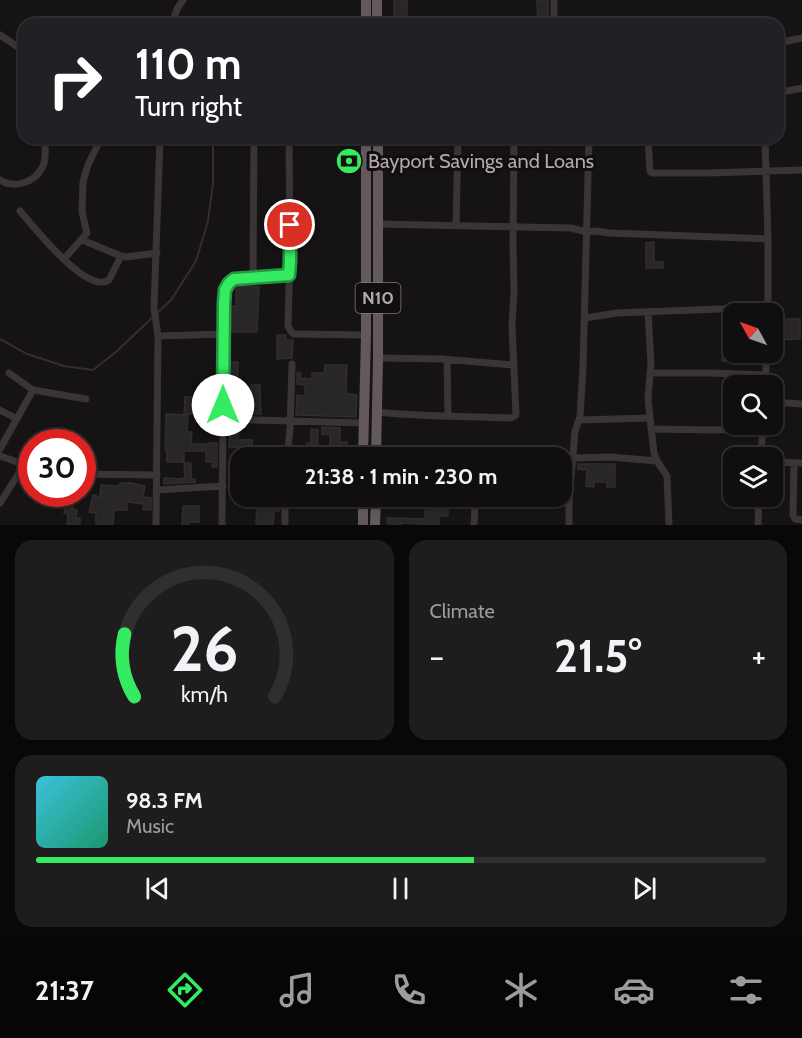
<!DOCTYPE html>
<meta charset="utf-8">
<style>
:root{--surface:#100e0f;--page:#1e1c1d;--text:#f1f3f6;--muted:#9c9c9e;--line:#302e2f;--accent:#35eb62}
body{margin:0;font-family:Cabin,sans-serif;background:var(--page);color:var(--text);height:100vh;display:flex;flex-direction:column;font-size:22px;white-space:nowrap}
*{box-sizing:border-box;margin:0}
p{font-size:20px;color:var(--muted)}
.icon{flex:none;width:33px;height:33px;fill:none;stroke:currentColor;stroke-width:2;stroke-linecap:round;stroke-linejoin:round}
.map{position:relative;height:525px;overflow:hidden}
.sheet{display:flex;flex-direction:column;gap:15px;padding:15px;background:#090808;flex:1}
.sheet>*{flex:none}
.guide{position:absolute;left:18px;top:18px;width:766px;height:126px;border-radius:18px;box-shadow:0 2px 4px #0004,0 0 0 2px var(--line);background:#202124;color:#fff;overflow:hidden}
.needle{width:39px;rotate:310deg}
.fabs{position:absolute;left:723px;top:303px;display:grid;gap:12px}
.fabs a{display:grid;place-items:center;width:60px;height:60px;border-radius:12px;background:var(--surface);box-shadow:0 2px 4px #0004,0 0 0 2px var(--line);font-size:30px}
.speed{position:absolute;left:18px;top:429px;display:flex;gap:12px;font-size:30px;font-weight:700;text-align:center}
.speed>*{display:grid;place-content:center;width:78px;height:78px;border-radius:50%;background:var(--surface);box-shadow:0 2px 4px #0004,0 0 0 2px var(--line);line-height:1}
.speed .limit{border:9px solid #d22;background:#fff;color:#111}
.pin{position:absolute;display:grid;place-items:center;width:51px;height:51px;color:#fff;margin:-26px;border:3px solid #fff;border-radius:50%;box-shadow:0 2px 6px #0007}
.me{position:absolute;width:66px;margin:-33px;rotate:0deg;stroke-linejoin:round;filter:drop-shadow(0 0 4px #0008)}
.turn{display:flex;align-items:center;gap:21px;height:126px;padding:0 18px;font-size:27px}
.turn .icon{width:78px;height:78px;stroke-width:2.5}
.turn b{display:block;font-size:42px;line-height:51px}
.big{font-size:45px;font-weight:800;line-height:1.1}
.sheet .widget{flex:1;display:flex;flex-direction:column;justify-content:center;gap:9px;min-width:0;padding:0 21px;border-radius:18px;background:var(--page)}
.sheet .dial{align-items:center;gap:0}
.dial svg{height:156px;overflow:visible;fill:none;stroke:var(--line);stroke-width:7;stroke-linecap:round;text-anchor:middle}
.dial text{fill:var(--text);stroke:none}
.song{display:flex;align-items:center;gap:18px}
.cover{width:72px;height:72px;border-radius:9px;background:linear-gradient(135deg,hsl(190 70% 55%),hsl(160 70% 35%))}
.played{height:6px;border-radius:3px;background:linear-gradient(90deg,var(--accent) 60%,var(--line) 60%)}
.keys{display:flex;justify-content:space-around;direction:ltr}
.heat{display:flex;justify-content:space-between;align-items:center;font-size:33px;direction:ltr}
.sheet .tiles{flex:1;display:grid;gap:15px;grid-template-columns:1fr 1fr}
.widget:last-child{grid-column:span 2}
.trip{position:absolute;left:230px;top:447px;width:342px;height:60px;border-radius:18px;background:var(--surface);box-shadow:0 2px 4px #0004,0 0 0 2px var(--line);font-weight:800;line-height:60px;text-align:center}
.tab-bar{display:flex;height:96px;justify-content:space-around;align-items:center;background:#060606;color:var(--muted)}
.tab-bar .icon{width:42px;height:42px}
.tab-bar .selected{color:var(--accent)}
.tab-bar b{font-size:27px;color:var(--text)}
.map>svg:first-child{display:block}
</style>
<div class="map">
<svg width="802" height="525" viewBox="0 0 802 525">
<rect width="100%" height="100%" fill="#151314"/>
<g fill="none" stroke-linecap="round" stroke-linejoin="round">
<!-- stream -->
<path stroke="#382a38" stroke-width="2" d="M 0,339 L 27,354 L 64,366 L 93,370 L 117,351 L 171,300 L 196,261 L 208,221 L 213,183 L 213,138"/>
</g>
<!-- building -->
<path fill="#292627" stroke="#312d2f" stroke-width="1.5" d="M 394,0 L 407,0 L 407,24 L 394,24 Z
M 537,0 L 548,0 L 548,24 L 538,24 Z
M 654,242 L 654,262 L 663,262 L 663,268 L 646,268 L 646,243 Z
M 236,286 L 259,287 L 257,332 L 229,332 L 230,306 L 236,306 Z
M 776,319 L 800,319 L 800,339 L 776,340 Z
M 734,323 L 734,352 L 747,352 L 747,363 L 722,361 L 723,324 Z
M 277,335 L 286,335 L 286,340 L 293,340 L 292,358 L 277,359 Z
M 229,362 L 238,362 L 237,407 L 251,407 L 251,385 L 260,385 L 261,414 L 231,414 Z
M 325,365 L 347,365 L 346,394 L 357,395 L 356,417 L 296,415 L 297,395 L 305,396 L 305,385 L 297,384 L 297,373 L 301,373 L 300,378 L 312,379 L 312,373 L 324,373 Z
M 185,397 L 213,397 L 213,404 L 204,403 L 204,414 L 184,414 Z
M 166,414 L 188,415 L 187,432 L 192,432 L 191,444 L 209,444 L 209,443 L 217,443 L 217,467 L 212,467 L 213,462 L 206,462 L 206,451 L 184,451 L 184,462 L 167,462 L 167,450 L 165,450 Z
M 322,427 L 340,428 L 340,442 L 347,442 L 347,450 L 330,450 L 330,434 L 322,435 Z
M 311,429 L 318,430 L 317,458 L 306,458 L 307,443 L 311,443 Z
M 230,430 L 239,430 L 238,440 L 252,440 L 252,448 L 229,447 Z
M 184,463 L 191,463 L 191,479 L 195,479 L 195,482 L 164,484 L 164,478 L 182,479 L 182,478 L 185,478 Z
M 578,464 L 615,464 L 615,487 L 607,487 L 607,482 L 594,482 L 594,487 L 586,486 L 587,470 L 578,469 Z
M 120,483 L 131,483 L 145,486 L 143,497 L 151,498 L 151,510 L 143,509 L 144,504 L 127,502 L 127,510 L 114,510 L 113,525 L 96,525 L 96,513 L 89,512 L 93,495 L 100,497 L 101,485 L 120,486 Z
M 68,494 L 75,494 L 72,509 L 77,510 L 76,518 L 80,518 L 80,525 L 67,525 L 68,514 L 64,513 Z
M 241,496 L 279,496 L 279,511 L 274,511 L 273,525 L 256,525 L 257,504 L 241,504 Z
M 426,496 L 448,496 L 448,516 L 439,516 L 439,525 L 401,523 L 401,525 L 390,525 L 390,523 L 387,523 L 387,518 L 425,519 Z
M 183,506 L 199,506 L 199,522 L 189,522 L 189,525 L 182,525 Z"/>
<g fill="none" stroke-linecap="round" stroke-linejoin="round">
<!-- service -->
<path stroke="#3a3437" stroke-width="3" d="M 321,496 L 322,506"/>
<!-- minor -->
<path stroke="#3a3437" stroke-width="7" d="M 172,24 L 177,9 L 183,0
M 554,24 L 554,0
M 0,35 L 24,51
M 778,43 L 802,38
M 778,93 L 802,88
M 289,138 L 290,251 L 288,326 L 291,332 L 294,334 L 366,335
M 648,138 L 650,171 L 652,173 L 707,173 L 802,170
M 765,138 L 768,239 L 768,314
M 0,180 C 14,189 34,183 42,168 C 47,159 45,147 44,138
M 20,211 C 34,227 87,295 109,280 L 121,256
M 378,224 L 571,228 L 587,232 L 596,231 L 609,233 L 768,239
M 456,225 L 458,138
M 82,240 L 121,256 L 126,257 L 157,253
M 64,259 L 87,233 L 82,212 L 83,182 L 88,165 L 101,138
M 253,277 L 254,138
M 648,312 L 651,363 L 648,398 L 650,418 L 654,453 L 657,461 L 667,476 L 669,525
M 585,318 L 617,313 L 769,307
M 158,336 L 154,308 L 160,138
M 378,358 L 442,359 L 513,365
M 447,360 L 448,416
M 9,373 L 33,390 L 86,399
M 651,373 L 710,373 L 766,375
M 765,386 L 767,352
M 772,402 L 802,404
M 0,410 L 17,419
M 377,412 C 421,417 466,416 511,418 L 516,415 L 512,326 L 514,291 L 513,244 L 514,138
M 223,419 L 364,423
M 579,420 L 650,418
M 651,429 L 711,430 L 763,429
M 0,449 L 33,390
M 0,456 L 32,467
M 287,458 L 290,429 L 292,364
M 573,458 L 610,457 L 657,461
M 761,458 L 763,424
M 772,462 L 802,463
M 794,463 L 793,515 L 795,519 L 802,520
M 82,474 L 157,475
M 158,490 L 223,486
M 0,503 L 24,465
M 156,525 L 158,336 L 224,334
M 222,525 L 224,295 L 229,283 L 237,278 L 271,277 L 289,275
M 285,525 L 285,496
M 474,525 L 475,504 L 481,500 L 569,503
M 569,525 L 569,503 L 575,431 L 580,417 L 583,367 L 589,138
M 758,525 L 759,496"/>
<!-- trunk -->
<path stroke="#62585e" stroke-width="10" d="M 366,0 L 366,24
M 377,0 L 377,24
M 363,458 L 366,335 L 366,138
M 376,458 L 378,358 L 378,138
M 363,496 L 363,525
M 375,525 L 376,496"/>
</g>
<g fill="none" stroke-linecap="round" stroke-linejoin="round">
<defs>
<path id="route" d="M 223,405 L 224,303 L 225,290 L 229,283 L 234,279 L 289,275 L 290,261 L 290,225"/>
</defs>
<!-- route casing -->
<use href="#route" stroke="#229940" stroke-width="15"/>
<!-- route -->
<use href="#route" stroke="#35eb62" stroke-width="10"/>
</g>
<!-- icons -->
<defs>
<symbol id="bank-disc" viewBox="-11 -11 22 22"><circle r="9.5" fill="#35eb62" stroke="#100e0f"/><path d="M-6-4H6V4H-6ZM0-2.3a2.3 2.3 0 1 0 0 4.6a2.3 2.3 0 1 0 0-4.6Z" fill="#111"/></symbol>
</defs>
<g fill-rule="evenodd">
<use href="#bank-disc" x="334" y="146" width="30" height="30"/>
</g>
<g text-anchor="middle" stroke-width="6" stroke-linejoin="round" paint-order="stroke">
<!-- shield labels -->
<rect fill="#100e0f" stroke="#847880" stroke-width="1.5" x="355.5" y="283" width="45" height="30" rx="4.5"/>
<g font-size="18" font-weight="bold" fill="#b5a5b1">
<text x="378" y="304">N10</text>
</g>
<!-- poi labels -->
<g font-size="20" fill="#b5a5b1" stroke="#100e0f" text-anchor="start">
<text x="368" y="168">Bayport Savings and Loans</text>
</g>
</g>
</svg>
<div class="fabs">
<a><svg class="needle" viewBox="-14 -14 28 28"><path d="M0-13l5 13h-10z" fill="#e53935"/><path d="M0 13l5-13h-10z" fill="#9c9c9e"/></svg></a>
<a><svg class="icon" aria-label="search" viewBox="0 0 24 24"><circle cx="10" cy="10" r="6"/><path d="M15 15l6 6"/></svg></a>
<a><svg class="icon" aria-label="layers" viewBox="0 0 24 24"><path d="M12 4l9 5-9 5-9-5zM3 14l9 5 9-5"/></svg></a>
</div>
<div class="speed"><div class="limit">30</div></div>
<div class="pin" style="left:290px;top:225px;background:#d93025"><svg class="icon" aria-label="arrive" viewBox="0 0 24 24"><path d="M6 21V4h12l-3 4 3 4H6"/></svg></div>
<svg class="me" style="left:223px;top:405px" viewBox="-20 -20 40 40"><circle r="19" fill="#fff"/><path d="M0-13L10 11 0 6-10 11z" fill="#35eb62"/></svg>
<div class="trip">21:38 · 1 min · 230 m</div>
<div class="guide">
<div class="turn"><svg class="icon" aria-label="right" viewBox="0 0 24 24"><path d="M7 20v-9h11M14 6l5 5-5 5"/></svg><div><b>110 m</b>Turn right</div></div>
</div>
</div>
<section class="sheet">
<div class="tiles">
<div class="widget dial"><svg viewBox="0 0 100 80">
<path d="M14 69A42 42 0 1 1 86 69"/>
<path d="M14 69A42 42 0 0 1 9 37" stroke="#35eb62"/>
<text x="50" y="56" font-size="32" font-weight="700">26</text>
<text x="50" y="72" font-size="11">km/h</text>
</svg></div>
<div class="widget"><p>Climate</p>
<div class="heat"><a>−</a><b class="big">21.5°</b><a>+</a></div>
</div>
<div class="widget">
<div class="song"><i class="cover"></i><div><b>98.3 FM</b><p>Music</p></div></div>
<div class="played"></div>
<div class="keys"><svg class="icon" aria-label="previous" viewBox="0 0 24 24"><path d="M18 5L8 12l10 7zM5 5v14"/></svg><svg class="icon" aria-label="pause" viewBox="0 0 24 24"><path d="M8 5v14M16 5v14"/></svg><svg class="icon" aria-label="next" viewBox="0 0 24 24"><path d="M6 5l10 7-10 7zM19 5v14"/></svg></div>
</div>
</div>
</section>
<nav class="tab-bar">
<b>21:37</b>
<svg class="icon selected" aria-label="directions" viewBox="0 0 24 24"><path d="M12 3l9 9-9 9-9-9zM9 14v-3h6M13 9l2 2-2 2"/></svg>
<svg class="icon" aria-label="music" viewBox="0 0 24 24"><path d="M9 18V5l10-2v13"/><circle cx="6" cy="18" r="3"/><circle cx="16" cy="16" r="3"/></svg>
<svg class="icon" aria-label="phone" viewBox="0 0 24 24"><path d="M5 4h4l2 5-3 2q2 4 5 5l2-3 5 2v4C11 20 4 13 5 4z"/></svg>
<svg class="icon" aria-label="climate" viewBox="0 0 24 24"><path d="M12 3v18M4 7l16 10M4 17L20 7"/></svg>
<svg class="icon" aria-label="car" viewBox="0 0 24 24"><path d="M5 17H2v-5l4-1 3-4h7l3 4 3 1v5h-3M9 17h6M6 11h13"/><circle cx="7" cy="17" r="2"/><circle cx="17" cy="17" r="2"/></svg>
<svg class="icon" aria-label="filters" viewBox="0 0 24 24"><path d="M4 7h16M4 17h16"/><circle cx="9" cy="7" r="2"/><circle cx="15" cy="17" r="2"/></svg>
</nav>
